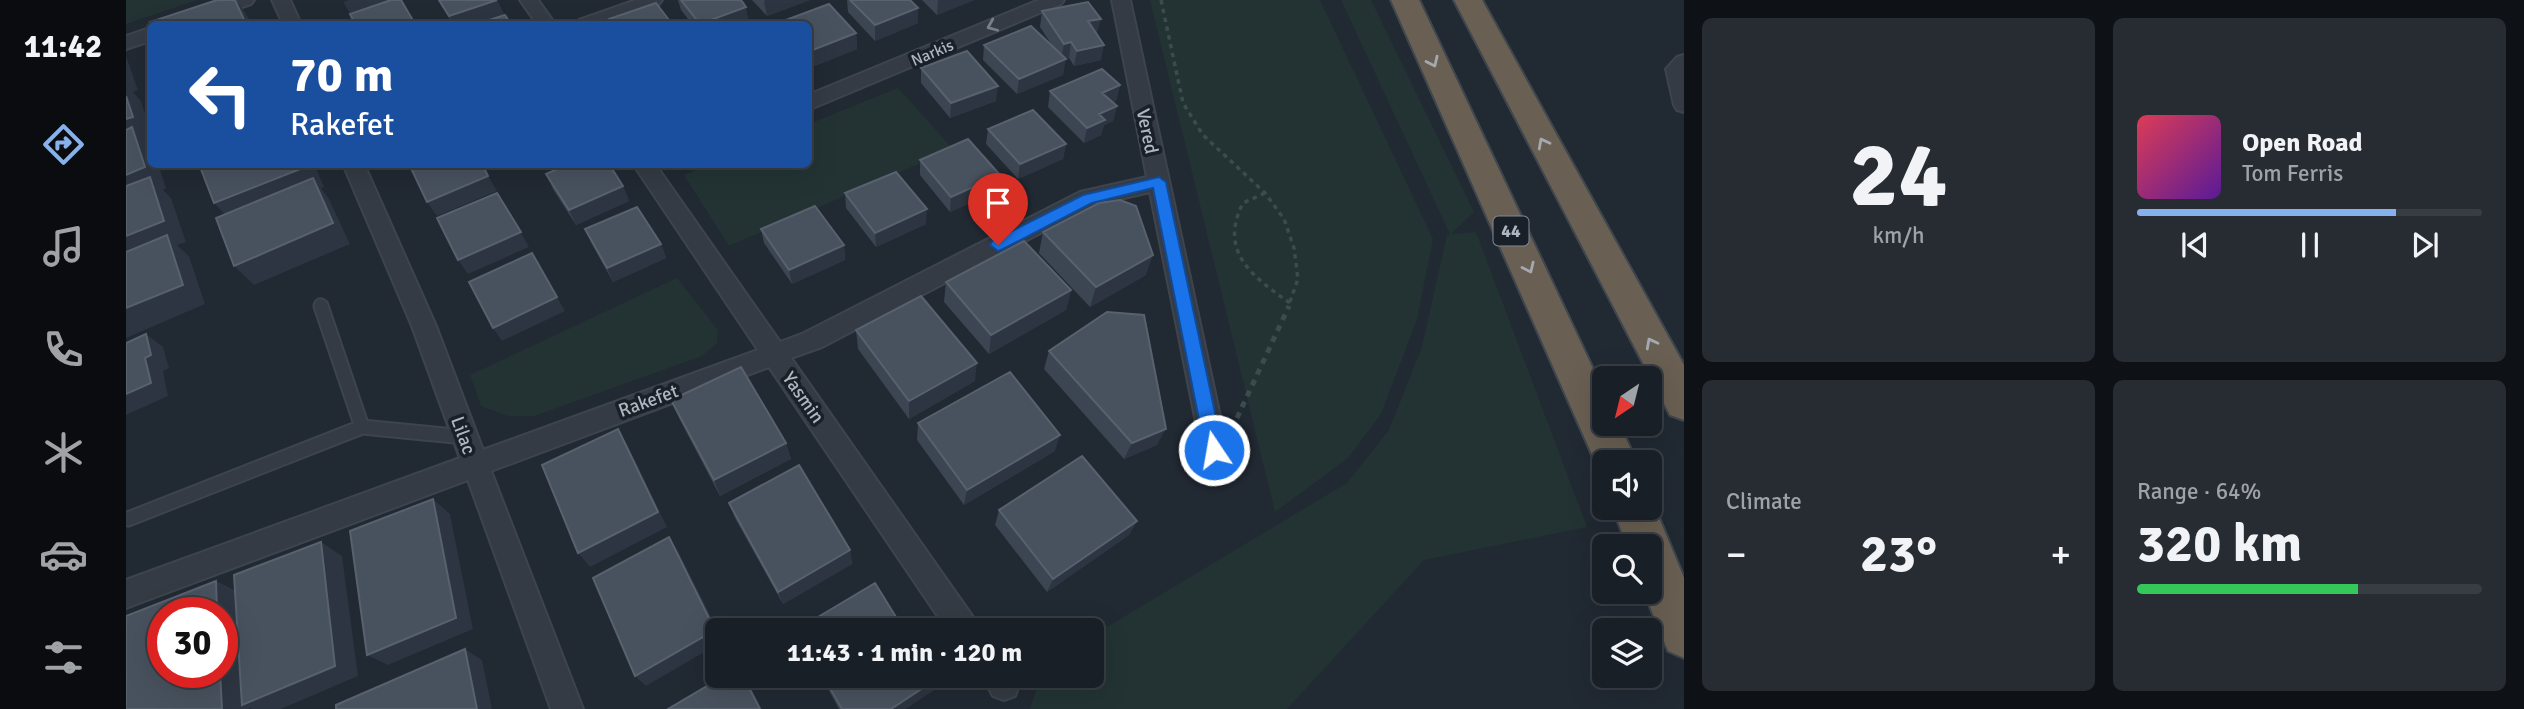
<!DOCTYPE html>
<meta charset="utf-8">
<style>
:root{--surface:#191f26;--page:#262c32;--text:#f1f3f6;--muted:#9fa2a7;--line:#373d43;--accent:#87b1ec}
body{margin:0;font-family:Signika,sans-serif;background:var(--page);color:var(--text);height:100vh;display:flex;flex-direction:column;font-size:26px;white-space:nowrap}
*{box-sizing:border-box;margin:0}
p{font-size:23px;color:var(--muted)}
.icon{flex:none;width:38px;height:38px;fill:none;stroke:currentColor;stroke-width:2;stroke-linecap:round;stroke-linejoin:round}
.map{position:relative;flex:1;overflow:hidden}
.panel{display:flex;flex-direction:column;gap:18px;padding:18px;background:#0e1115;width:840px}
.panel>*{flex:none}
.hud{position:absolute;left:21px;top:21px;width:665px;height:147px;border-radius:10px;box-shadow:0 7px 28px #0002,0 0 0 2px var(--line);background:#1a4fa0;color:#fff;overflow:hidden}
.needle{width:46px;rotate:215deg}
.fabs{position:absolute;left:1466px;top:366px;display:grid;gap:14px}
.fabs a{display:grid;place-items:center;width:70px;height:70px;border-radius:10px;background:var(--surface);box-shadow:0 7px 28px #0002,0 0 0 2px var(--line);font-size:35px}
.speed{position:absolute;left:21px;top:597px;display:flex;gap:14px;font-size:35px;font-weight:700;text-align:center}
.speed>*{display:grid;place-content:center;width:91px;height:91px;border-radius:50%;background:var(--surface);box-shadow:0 7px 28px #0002,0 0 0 2px var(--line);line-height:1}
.speed .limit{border:10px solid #d22;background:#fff;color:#111}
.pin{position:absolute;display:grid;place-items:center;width:60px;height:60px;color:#fff;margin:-72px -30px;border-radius:50% 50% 50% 0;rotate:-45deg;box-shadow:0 0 7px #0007}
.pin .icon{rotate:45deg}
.me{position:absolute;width:77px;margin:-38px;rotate:348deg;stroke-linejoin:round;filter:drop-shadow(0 0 5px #0008)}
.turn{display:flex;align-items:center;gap:24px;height:147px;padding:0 28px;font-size:32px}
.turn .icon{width:91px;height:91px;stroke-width:2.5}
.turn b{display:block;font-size:49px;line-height:60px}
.big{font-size:52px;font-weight:800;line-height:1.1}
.panel .card{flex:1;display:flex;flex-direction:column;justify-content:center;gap:10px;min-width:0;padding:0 24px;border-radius:10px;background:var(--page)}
.panel .dial{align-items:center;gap:0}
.dial b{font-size:91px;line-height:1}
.song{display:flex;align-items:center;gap:21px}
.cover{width:84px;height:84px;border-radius:10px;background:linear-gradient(135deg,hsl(350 70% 55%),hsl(270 70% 35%))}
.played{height:7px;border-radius:4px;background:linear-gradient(90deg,var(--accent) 75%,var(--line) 75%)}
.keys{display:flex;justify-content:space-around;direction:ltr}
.heat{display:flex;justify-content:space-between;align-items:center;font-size:38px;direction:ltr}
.charge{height:10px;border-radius:5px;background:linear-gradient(90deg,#34c759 64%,var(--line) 0)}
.panel .tiles{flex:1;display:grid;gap:18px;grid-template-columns:repeat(2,1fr)}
.trip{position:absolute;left:579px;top:618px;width:399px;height:70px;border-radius:10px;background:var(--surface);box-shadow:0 7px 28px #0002,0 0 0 2px var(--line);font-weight:800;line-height:70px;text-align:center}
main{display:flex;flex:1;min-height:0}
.tab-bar{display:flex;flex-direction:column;width:126px;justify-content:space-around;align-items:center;background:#0a0c0f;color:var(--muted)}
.tab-bar .icon{width:49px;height:49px}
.tab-bar .active{color:var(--accent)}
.tab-bar b{font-size:32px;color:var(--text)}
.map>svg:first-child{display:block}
</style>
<main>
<nav class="tab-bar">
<b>11:42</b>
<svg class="icon active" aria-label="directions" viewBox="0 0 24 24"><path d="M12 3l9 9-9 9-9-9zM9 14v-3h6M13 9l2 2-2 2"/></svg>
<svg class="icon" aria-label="music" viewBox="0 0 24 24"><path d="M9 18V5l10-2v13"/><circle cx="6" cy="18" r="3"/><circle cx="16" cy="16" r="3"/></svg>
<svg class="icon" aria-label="phone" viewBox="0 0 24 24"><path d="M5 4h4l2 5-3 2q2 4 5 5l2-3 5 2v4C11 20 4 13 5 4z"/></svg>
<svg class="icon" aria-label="climate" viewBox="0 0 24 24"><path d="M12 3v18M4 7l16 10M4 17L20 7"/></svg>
<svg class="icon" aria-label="car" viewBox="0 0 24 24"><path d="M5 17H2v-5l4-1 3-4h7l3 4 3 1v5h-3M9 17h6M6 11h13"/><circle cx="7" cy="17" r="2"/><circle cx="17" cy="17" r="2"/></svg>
<svg class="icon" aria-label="filters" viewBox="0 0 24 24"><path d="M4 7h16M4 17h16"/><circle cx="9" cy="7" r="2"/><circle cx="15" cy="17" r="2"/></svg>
</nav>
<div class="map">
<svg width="1558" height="709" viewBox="0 0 1558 709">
<rect width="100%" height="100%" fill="#212933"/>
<!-- green -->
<path fill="#233334" d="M 0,0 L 71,0 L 0,24 Z
M 1024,0 L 1194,0 L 1307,239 L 1291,319 L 1255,414 L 1222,458 L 1149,512 Z
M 1215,0 L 1245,0 L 1348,212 L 1325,234 L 1350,232 L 1461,527 L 1298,560 L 1161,709 L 904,709 L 915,676 L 966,676 L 966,636 L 1221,483 L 1263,430 L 1296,347 L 1321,235 L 1324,234 Z
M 772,88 L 827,149 L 603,246 L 558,175 L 583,165 L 682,164 L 683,124 Z
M 551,278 L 592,330 L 591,343 L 576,356 L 408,416 L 382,416 L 355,406 L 344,375 Z"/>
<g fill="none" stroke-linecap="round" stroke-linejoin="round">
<defs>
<path id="lane-far1" d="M 194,304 L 195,307"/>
<path id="lane" d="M 236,427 L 339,437
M 2,519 L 236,427 L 195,306"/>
<path id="street" d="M 101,0 L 128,0 L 125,4 L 67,24 L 41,24 L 43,20 Z
M 146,0 L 164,0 L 175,24 L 157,24 Z
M 394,0 L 412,0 L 429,24 L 411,24 Z
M 510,0 L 536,0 L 533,4 L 476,24 L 451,24 L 453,20 Z
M 913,0 L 938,0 L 935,4 L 682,110 L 682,95 Z
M 986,0 L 1004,0 L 1105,467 L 1101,476 L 1092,479 L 1083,476 L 1079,467 L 1024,192 L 968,205 L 696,347 L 665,358 L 849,620 L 854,630 L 821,630 L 643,367 L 365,471 L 457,709 L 425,709 L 342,480 L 0,608 L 0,580 L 334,458 L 286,326 L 217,164 L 238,164 L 310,326 L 357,450 L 632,350 L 507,164 L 529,164 L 654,342 L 678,333 L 954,192 L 1021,177 Z
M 24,28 L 24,41 L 0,49 L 0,36 Z
M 1558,55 L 1558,112 L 1551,110 L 1548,105 L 1540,69 L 1551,57 Z
M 856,676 L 889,676 L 893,685 L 889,696 L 878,700 L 867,696 Z"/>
<path id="highway" d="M 1265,0 L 1293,0 L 1479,394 L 1479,424 L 1493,424 L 1511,462 L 1479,462 L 1479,477 L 1475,475 Z
M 1328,0 L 1356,0 L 1558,365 L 1558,420 L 1544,415 Z
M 1524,496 L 1558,578 L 1558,658 L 1542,651 L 1518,592 L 1524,592 L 1524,546 L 1501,546 L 1487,508 L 1524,508 Z"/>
</defs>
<!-- lane-far1 casing -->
<use href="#lane-far1" stroke="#3d444e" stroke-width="13"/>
<!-- lane casing -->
<use href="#lane" stroke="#3d444e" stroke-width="17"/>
<!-- street casing -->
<use href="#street" stroke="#3d444e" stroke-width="4"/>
<!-- highway casing -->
<use href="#highway" stroke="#3e464e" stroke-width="4"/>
<!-- path-far1 -->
<path stroke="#3b4c4d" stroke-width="3.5" stroke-dasharray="4.5 4.5" stroke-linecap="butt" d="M 1035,0 L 1057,103 L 1077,135 L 1139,193 L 1158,219 L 1168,248 L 1172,279 L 1162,307
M 1139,193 L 1117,203 C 1092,252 1127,277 1164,303"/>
<!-- path -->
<path stroke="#3b4c4d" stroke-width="5" stroke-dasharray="6 6" stroke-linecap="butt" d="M 1111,418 L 1163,306"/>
<!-- lane-far1 -->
<use href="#lane-far1" stroke="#343b44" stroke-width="10"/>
<!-- lane -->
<use href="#lane" stroke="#343b44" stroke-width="13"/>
<!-- street -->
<use href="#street" fill="#343b44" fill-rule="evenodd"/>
<!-- highway -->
<use href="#highway" fill="#695f52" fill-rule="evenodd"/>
</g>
<!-- wall -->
<path fill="#3c4552" d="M 312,0 L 371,0 L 378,15 L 385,24 L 327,24 Z
M 552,0 L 615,0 L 623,22 L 617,24 L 566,24 L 555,10 Z
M 626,0 L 684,0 L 641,16 Z
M 721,0 L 784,0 L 792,8 L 792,23 L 749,41 L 722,12 Z
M 796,0 L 848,0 L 811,15 Z
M 703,4 L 730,33 L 731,49 L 686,67 L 682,63 L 682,24 L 658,24 L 657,21 Z
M 916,11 L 971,34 L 975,60 L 948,66 L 943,58 L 939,59 L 937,75 L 891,94 L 857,60 L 858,45 L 927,47 L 914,27 Z
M 795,68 L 870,101 L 824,118 L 795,83 Z
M 994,85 L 990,101 L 987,102 L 991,106 L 987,121 L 978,125 L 975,135 L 958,143 L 922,107 L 924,91 Z
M 862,129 L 940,144 L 937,159 L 892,179 L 860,144 Z
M 794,160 L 873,190 L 824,212 L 794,175 Z
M 420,174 L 497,186 L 503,201 L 450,225 L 427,189 Z
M 719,193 L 800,224 L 750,247 L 720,208 Z
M 459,229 L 535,244 L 540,258 L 487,282 L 466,244 Z
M 635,229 L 718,245 L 719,260 L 666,284 L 638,243 Z
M 917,232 L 1020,275 L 964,307 L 913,253 Z
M 820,282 L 945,290 L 940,310 L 863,354 L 818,302 Z
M 730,330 L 849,381 L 783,419 L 732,349 Z
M 923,351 L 1031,445 L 998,459 L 918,369 Z
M 545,400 L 660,443 L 665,459 L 594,496 L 553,418 Z
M 792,423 L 929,451 L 838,505 L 791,440 Z
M 603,503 L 724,550 L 726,564 L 657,604 L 609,518 Z
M 873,510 L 1011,521 L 1003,535 L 921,592 L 869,525 Z
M 695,676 L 806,676 L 808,690 L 779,709 L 713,709 Z"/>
<!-- shaded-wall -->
<path fill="#2c3541" d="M 109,0 L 110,0 L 122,17 L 126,24 L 120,24 Z
M 223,0 L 274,0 L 227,18 L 217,2 Z
M 371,0 L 378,15 L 352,24 L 327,24 L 323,16 Z
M 640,0 L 684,0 L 641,16 L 638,1 Z
M 812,0 L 848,0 L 811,15 Z
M 620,7 L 623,22 L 617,24 L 574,24 Z
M 792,8 L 792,23 L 749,41 L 749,25 Z
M 975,19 L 971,34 L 962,21 Z
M 730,33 L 731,49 L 686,67 L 684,51 Z
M 945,42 L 943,58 L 935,59 L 938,44 Z
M 978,45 L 975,60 L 948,66 L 951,51 Z
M 0,56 L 12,90 L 7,92 L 15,101 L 24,130 L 24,139 L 19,141 L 24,146 L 24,164 L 32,164 L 40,188 L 37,190 L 45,198 L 60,242 L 51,245 L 63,256 L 79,304 L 0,338 Z
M 940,59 L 937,75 L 891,94 L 893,79 Z
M 994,85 L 990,101 L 973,108 L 976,93 Z
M 872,86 L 870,101 L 824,118 L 825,103 Z
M 991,106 L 987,121 L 978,125 L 975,135 L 958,143 L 961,128 L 973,114 Z
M 940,144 L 937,159 L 892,179 L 894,164 Z
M 181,164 L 188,164 L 198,187 L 195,188 L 203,199 L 224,244 L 128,285 L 108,266 L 108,224 L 88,203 Z
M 874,175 L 873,190 L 824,212 L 825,197 Z
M 362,176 L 371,191 L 311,216 L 301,202 Z
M 497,186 L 503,201 L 450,225 L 443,210 Z
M 801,209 L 800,224 L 750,247 L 749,233 Z
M 395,232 L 403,247 L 342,274 L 332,260 Z
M 535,244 L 540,258 L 487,282 L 481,268 Z
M 718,245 L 719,260 L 666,284 L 663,270 Z
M 1027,255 L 1020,275 L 964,307 L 970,287 Z
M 945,290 L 940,310 L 863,354 L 865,335 Z
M 431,297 L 439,311 L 376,341 L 367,328 Z
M 20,334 L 37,347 L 43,368 L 37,371 L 42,396 L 0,415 L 0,394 L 19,358 Z
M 851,363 L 849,381 L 783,419 L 783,401 Z
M 492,429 L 502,446 L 541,527 L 464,567 L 452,553 Z
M 1040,429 L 1031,445 L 998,459 L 1006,443 Z
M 934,435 L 929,451 L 838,505 L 841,490 Z
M 660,443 L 665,459 L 594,496 L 588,480 Z
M 307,499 L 324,514 L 347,629 L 262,665 L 241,655 Z
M 1011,521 L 1003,535 L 921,592 L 927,579 Z
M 543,537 L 552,551 L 592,631 L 592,644 L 520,686 L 509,676 Z
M 195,542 L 216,556 L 232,676 L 155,709 L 127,709 L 123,708 L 123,709 L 96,709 L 94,672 L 96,672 L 96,612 L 91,612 L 90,581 L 116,594 Z
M 724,550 L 726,564 L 657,604 L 652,592 Z
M 339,649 L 356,660 L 366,709 L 351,709 Z
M 617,676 L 619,676 L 636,709 L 634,709 Z
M 809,680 L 808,690 L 779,709 L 765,709 Z"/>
<!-- building -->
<path fill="#48525e" stroke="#58616e" stroke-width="2" d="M 91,0 L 109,0 L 120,24 L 25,24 L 24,22 Z
M 265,0 L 275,0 L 289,24 L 229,24 L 224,14 Z
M 313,0 L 371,0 L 323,16 Z
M 555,0 L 615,0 L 620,7 L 574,24 Z
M 724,0 L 784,0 L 792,8 L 749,25 Z
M 962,2 L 975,19 L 962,21 L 978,45 L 951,51 L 945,42 L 938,44 L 916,11 Z
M 530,3 L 546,24 L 487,24 L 483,19 Z
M 703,4 L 730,33 L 684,51 L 682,49 L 682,24 L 661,24 L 657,21 Z
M 379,15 L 385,24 L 351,24 Z
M 905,26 L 940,59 L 893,79 L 858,45 Z
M 841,51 L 872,86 L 825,103 L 795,68 Z
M 976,69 L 994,85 L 976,93 L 991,106 L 973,114 L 979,120 L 961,128 L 924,91 Z
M 0,96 L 7,117 L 0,119 Z
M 907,110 L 940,144 L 894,164 L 862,129 Z
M 6,127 L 19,167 L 0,175 L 0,130 Z
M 842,139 L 874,175 L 825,197 L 794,160 Z
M 73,164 L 181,164 L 182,166 L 88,203 Z
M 283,164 L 356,164 L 362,176 L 301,202 Z
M 443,164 L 483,164 L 497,186 L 443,210 L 420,174 Z
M 770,172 L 801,209 L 749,233 L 719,193 Z
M 24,177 L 38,221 L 0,236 L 0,186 Z
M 187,178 L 207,223 L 108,266 L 90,218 Z
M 371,193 L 395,232 L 332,260 L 311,218 Z
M 994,200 L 1010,206 L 1027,255 L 970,287 L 917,232 L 973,203 Z
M 689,206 L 718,245 L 663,270 L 635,229 Z
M 511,207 L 535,244 L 481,268 L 459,229 Z
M 41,235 L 57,285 L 0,308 L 0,252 Z
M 898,241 L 945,290 L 865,335 L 820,282 Z
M 406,253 L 431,297 L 367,328 L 343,282 Z
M 795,296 L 851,363 L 783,401 L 730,330 Z
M 981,312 L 1018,315 L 1040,429 L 1006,443 L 923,351 Z
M 20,334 L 25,355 L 19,358 L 25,383 L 0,394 L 0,343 Z
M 615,367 L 660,443 L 588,480 L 545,400 Z
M 884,372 L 934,435 L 841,490 L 792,423 Z
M 492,429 L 532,512 L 452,553 L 416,465 Z
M 956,456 L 1011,521 L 927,579 L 873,510 Z
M 673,465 L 724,550 L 652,592 L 603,503 Z
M 307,499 L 330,618 L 241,655 L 224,531 Z
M 543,537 L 589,630 L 509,676 L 467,578 Z
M 195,542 L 209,666 L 116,705 L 108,575 Z
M 90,581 L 91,612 L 37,612 L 37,672 L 94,672 L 96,709 L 0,709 L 0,616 Z
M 749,583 L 778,630 L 672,630 L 672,629 Z
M 339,649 L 351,709 L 210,709 L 210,705 Z
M 598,676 L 617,676 L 634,709 L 542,709 Z
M 697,676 L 806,676 L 809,680 L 765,709 L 716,709 Z"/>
<!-- one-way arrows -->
<defs><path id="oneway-chevron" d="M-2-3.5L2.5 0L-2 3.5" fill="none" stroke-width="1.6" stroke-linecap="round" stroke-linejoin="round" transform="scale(1.75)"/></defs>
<use stroke="#777f89" href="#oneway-chevron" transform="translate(866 26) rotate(157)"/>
<g stroke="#a4a9b0">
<use href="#oneway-chevron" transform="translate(1307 62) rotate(65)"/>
<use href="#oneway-chevron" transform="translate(1417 143) rotate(-118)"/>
<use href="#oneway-chevron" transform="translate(1403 268) rotate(65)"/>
<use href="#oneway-chevron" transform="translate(1525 343) rotate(-118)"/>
</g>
<!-- route -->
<path fill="#1a73e8" stroke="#114b97" stroke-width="2" d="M 1033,177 L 1040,182 L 1097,450 L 1094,455 L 1088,457 L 1082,455 L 1079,450 L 1027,188 L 966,203 L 877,249 L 872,251 L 864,245 L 866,241 L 957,195 Z"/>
<g text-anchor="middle" stroke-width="7" stroke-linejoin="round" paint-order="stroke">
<!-- far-street labels -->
<g font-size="16" fill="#aeb6c1" stroke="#192028">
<text transform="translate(806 52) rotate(-23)" y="6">Narkis</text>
</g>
<!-- shield labels -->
<rect fill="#192028" stroke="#818993" stroke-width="2" x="1367.5" y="216.5" width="35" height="29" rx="5"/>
<g font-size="18" font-weight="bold" fill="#aeb6c1">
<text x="1385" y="237">44</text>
</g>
<!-- street labels -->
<g font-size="19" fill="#aeb6c1" stroke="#192028">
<text transform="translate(1022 131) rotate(78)" y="7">Vered</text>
<text transform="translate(678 397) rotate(55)" y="7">Yasmin</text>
<text transform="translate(522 400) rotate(-20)" y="7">Rakefet</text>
<text transform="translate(338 435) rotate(70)" y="7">Lilac</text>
</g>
</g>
</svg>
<div class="fabs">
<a><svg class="needle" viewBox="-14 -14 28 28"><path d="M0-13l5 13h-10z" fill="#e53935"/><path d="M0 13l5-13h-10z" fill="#9fa2a7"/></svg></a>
<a><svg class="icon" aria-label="sound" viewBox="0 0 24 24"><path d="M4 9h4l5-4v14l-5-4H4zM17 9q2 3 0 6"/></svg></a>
<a><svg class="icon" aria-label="search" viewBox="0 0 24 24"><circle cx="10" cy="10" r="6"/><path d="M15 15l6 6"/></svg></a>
<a><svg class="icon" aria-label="layers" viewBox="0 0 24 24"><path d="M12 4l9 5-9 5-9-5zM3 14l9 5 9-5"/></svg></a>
</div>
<div class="speed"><div class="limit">30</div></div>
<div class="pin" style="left:872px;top:245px;background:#d93025"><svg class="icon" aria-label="arrive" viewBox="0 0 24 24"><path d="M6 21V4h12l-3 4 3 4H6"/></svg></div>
<svg class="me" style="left:1088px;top:450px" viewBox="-20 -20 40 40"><circle r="17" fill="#1a73e8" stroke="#fff" stroke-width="3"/><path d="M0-11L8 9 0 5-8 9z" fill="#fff"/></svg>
<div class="trip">11:43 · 1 min · 120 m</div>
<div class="hud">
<div class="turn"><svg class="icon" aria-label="left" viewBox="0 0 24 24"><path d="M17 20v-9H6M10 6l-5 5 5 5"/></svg><div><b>70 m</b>Rakefet</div></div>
</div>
</div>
<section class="panel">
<div class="tiles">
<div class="card dial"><b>24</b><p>km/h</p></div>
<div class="card">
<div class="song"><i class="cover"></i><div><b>Open Road</b><p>Tom Ferris</p></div></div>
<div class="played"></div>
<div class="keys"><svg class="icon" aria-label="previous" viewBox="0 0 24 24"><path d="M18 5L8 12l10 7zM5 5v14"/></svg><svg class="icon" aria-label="pause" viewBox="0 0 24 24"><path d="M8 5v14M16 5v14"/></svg><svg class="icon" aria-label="next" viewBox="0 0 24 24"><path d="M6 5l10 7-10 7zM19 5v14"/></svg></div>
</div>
<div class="card"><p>Climate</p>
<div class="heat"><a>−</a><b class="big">23°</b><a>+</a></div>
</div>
<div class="card"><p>Range · 64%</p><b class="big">320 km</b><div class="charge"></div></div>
</div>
</section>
</main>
